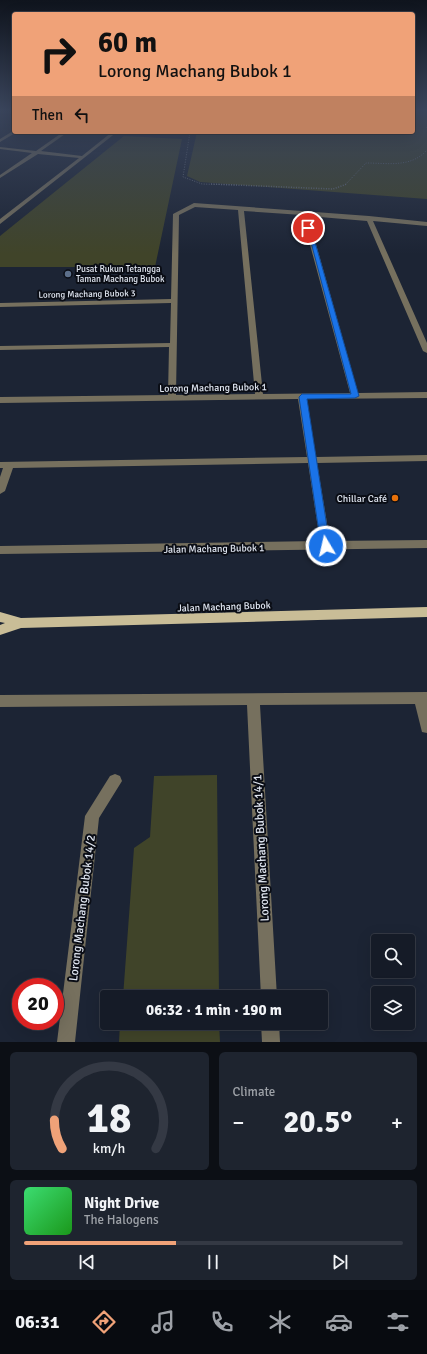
<!DOCTYPE html>
<meta charset="utf-8">
<style>
:root{--surface:#151b27;--page:#1e242f;--text:#f1f3f6;--muted:#9da1a7;--line:#343944;--accent:#f0a278}
body{margin:0;font-family:Signika,sans-serif;background:var(--page);color:var(--text);height:100vh;display:flex;flex-direction:column;font-size:15px;white-space:nowrap}
*{box-sizing:border-box;margin:0}
p{font-size:13px;color:var(--muted)}
.icon{flex:none;width:22px;height:22px;fill:none;stroke:currentColor;stroke-width:2;stroke-linecap:round;stroke-linejoin:round}
.map{position:relative;height:1042px;overflow:hidden}
.panel{display:flex;flex-direction:column;gap:10px;padding:10px;background:#0c0f15;flex:1}
.panel>*{flex:none}
.banner{position:absolute;left:12px;top:12px;width:403px;height:122px;border-radius:4px;box-shadow:0 4px 16px #0002,0 0 0 1px var(--line);background:#f0a278;color:#111;overflow:hidden}
.buttons{position:absolute;left:371px;top:934px;display:grid;gap:8px}
.buttons a{display:grid;place-items:center;width:44px;height:44px;border-radius:4px;background:var(--surface);box-shadow:0 4px 16px #0002,0 0 0 1px var(--line);font-size:20px}
.speed{position:absolute;left:12px;top:978px;display:flex;gap:8px;font-size:20px;font-weight:700;text-align:center}
.speed>*{display:grid;place-content:center;width:52px;height:52px;border-radius:50%;background:var(--surface);box-shadow:0 4px 16px #0002,0 0 0 1px var(--line);line-height:1}
.speed .limit{border:6px solid #d22;background:#fff;color:#111}
.pin{position:absolute;display:grid;place-items:center;width:34px;height:34px;color:#fff;margin:-17px;border:2px solid #fff;border-radius:50%;box-shadow:0 1px 4px #0007}
.me{position:absolute;width:44px;margin:-22px;rotate:351deg;stroke-linejoin:round;filter:drop-shadow(0 0 3px #0008)}
.turn{display:flex;align-items:center;gap:14px;height:84px;padding:0 20px;font-size:18px}
.turn .icon{width:52px;height:52px;stroke-width:2.5}
.turn b{display:block;font-size:28px;line-height:34px}
.then{display:flex;align-items:center;height:38px;padding:0 20px;background:#0003;gap:8px;font-size:15px}
.big{font-size:30px;font-weight:800;line-height:1.1}
.panel .tile{flex:1;display:flex;flex-direction:column;justify-content:center;gap:6px;min-width:0;padding:0 14px;border-radius:6px;background:var(--page)}
.panel .dial{align-items:center;gap:0}
.dial svg{height:104px;overflow:visible;fill:none;stroke:var(--line);stroke-width:7;stroke-linecap:round;text-anchor:middle}
.dial text{fill:var(--text);stroke:none}
.song{display:flex;align-items:center;gap:12px}
.cover{width:48px;height:48px;border-radius:6px;background:linear-gradient(135deg,hsl(140 70% 55%),hsl(120 70% 35%))}
.played{height:4px;border-radius:2px;background:linear-gradient(90deg,var(--accent) 40%,var(--line) 40%)}
.keys{display:flex;justify-content:space-around;direction:ltr}
.heat{display:flex;justify-content:space-between;align-items:center;font-size:22px;direction:ltr}
.panel .tiles{flex:1;display:grid;gap:10px;grid-template-columns:1fr 1fr}
.tile:last-child{grid-column:span 2}
.trip{position:absolute;left:100px;top:990px;width:228px;height:40px;border-radius:4px;background:var(--surface);box-shadow:0 4px 16px #0002,0 0 0 1px var(--line);font-weight:800;line-height:40px;text-align:center}
.tabs{display:flex;height:64px;justify-content:space-around;align-items:center;background:#080b10;color:var(--muted)}
.tabs .icon{width:28px;height:28px}
.tabs .current{color:var(--accent)}
.tabs b{font-size:18px;color:var(--text)}
.map>svg:first-child{display:block}
</style>
<div class="map">
<svg width="427" height="1042" viewBox="0 0 427 1042">
<rect width="100%" height="100%" fill="#1c2434"/>
<!-- green -->
<path fill="#404429" d="M 413,108 L 427,108 L 427,199 L 200,182 L 187,176 L 197,132 L 413,132 Z
M 124,136 L 182,139 L 155,267 L 0,267 L 0,236 Z
M 217,775 L 219,997 L 123,997 L 134,848 L 150,837 L 154,776 Z
M 120,1023 L 219,1023 L 220,1042 L 119,1042 Z"/>
<g fill="none" stroke-linecap="round" stroke-linejoin="round">
<!-- path-far1 -->
<path stroke="#666e7c" stroke-width="1" stroke-dasharray="1 1.5" stroke-linecap="butt" d="M 427,127 L 427,129
M 190,132 L 183,177 L 202,184 L 237,185
M 345,185 L 366,163 C 388,163 411,168 427,150"/>
<!-- path -->
<path stroke="#666e7c" stroke-width="1.5" stroke-dasharray="1 1.5" stroke-linecap="butt" d="M 211,184 L 333,189 L 347,184"/>
<!-- minor -->
<path fill="#76705e" fill-rule="evenodd" d="M 13,131 L 17,132 L 0,142 L 0,139 Z
M 63,132 L 68,132 L 41,151 L 82,156 L 112,132 L 117,132 L 0,224 L 0,219 L 79,158 L 38,154 L 0,178 L 0,175 L 32,153 L 0,149 L 0,147 L 36,151 Z
M 194,203 L 369,216 L 427,222 L 427,226 L 373,221 L 427,343 L 427,353 L 423,351 L 367,221 L 308,216 L 358,393 L 427,392 L 427,398 L 306,399 L 316,457 L 427,455 L 427,461 L 317,463 L 330,541 L 427,540 L 427,548 L 0,554 L 0,546 L 320,541 L 308,463 L 13,468 L 5,491 L 0,494 L 0,477 L 3,468 L 0,468 L 0,462 L 307,457 L 298,399 L 0,403 L 0,397 L 168,395 L 169,347 L 0,350 L 0,346 L 170,343 L 171,303 L 0,307 L 0,303 L 171,299 L 173,214 ZM 195,207 L 238,210 L 255,394 L 176,395 L 179,215 ZM 244,211 L 302,215 L 350,393 L 263,394 Z
M 427,692 L 427,733 L 422,732 L 415,704 L 260,705 L 277,997 L 261,997 L 247,705 L 0,707 L 0,695 Z
M 115,774 L 120,776 L 122,781 L 99,818 L 75,1042 L 57,1042 L 85,816 L 110,776 Z
M 261,1023 L 279,1023 L 280,1042 L 262,1042 Z"/>
<!-- major -->
<path fill="#c9bd97" fill-rule="evenodd" d="M 0,108 L 3,108 L 0,110 Z
M 427,607 L 427,617 L 21,628 L 0,635 L 0,625 L 5,623 L 0,622 L 0,612 L 21,618 Z"/>
</g>
<!-- sky -->
<linearGradient id="sky" x2="0" y2="1"><stop stop-color="#0f141d"/><stop offset="0.43" stop-color="#3a455c"/><stop offset="1" stop-color="#3a455c" stop-opacity="0"/></linearGradient>
<rect width="427" height="254" fill="url(#sky)"/>
<!-- route -->
<path fill="#1a73e8" stroke="#114b97" d="M 307,227 L 311,228 L 359,396 L 355,398 L 307,399 L 330,546 L 326,550 L 321,546 L 299,397 L 302,394 L 351,394 Z"/>
<!-- markers -->
<circle fill="#5c6f8a" stroke="#0a0d15" stroke-width="1.5" cx="68" cy="274" r="4"/>
<circle fill="#e8710a" stroke="#0a0d15" stroke-width="1.5" cx="395" cy="498" r="4"/>
<g text-anchor="middle" stroke-width="4" stroke-linejoin="round" paint-order="stroke">
<!-- far-poi labels -->
<g font-size="9" fill="#e0e6f1" stroke="#0a0d15" text-anchor="start">
<text x="76" y="272">Pusat Rukun Tetangga<tspan x="76" dy="10">Taman Machang Bubok</tspan></text>
</g>
<!-- far-street labels -->
<g font-size="9" fill="#e0e6f1" stroke="#0a0d15">
<text transform="translate(87 294) rotate(-1)" y="3">Lorong Machang Bubok 3</text>
</g>
<!-- street labels -->
<g font-size="10" fill="#e0e6f1" stroke="#0a0d15">
<text transform="translate(213 387) rotate(-1)" y="4">Lorong Machang Bubok 1</text>
<text transform="translate(214 548) rotate(-1)" y="4">Jalan Machang Bubok 1</text>
<text transform="translate(224 606) rotate(-2)" y="4">Jalan Machang Bubok</text>
</g>
<!-- poi labels -->
<g font-size="10" fill="#e0e6f1" stroke="#0a0d15" text-anchor="end">
<text x="387" y="502">Chillar Café</text>
</g>
<!-- near-street labels -->
<g font-size="12" fill="#e0e6f1" stroke="#0a0d15">
<text transform="translate(261 848) rotate(-93)" y="4">Lorong Machang Bubok 14/1</text>
<text transform="translate(82 908) rotate(-83)" y="4">Lorong Machang Bubok 14/2</text>
</g>
</g>
</svg>
<div class="buttons">
<a><svg class="icon" aria-label="search" viewBox="0 0 24 24"><circle cx="10" cy="10" r="6"/><path d="M15 15l6 6"/></svg></a>
<a><svg class="icon" aria-label="layers" viewBox="0 0 24 24"><path d="M12 4l9 5-9 5-9-5zM3 14l9 5 9-5"/></svg></a>
</div>
<div class="speed"><div class="limit">20</div></div>
<div class="pin" style="left:308px;top:228px;background:#d93025"><svg class="icon" aria-label="arrive" viewBox="0 0 24 24"><path d="M6 21V4h12l-3 4 3 4H6"/></svg></div>
<svg class="me" style="left:326px;top:546px" viewBox="-20 -20 40 40"><circle r="17" fill="#1a73e8" stroke="#fff" stroke-width="3"/><path d="M0-11L8 9 0 5-8 9z" fill="#fff"/></svg>
<div class="trip">06:32 · 1 min · 190 m</div>
<div class="banner">
<div class="turn"><svg class="icon" aria-label="right" viewBox="0 0 24 24"><path d="M7 20v-9h11M14 6l5 5-5 5"/></svg><div><b>60 m</b>Lorong Machang Bubok 1</div></div>
<div class="then">Then<svg class="icon" aria-label="left" viewBox="0 0 24 24"><path d="M17 20v-9H6M10 6l-5 5 5 5"/></svg></div>
</div>
</div>
<section class="panel">
<div class="tiles">
<div class="tile dial"><svg viewBox="0 0 100 80">
<path d="M14 69A42 42 0 1 1 86 69"/>
<path d="M14 69A42 42 0 0 1 8 47" stroke="#f0a278"/>
<text x="50" y="56" font-size="32" font-weight="700">18</text>
<text x="50" y="72" font-size="11">km/h</text>
</svg></div>
<div class="tile"><p>Climate</p>
<div class="heat"><a>−</a><b class="big">20.5°</b><a>+</a></div>
</div>
<div class="tile">
<div class="song"><i class="cover"></i><div><b>Night Drive</b><p>The Halogens</p></div></div>
<div class="played"></div>
<div class="keys"><svg class="icon" aria-label="previous" viewBox="0 0 24 24"><path d="M18 5L8 12l10 7zM5 5v14"/></svg><svg class="icon" aria-label="pause" viewBox="0 0 24 24"><path d="M8 5v14M16 5v14"/></svg><svg class="icon" aria-label="next" viewBox="0 0 24 24"><path d="M6 5l10 7-10 7zM19 5v14"/></svg></div>
</div>
</div>
</section>
<nav class="tabs">
<b>06:31</b>
<svg class="icon current" aria-label="directions" viewBox="0 0 24 24"><path d="M12 3l9 9-9 9-9-9zM9 14v-3h6M13 9l2 2-2 2"/></svg>
<svg class="icon" aria-label="music" viewBox="0 0 24 24"><path d="M9 18V5l10-2v13"/><circle cx="6" cy="18" r="3"/><circle cx="16" cy="16" r="3"/></svg>
<svg class="icon" aria-label="phone" viewBox="0 0 24 24"><path d="M5 4h4l2 5-3 2q2 4 5 5l2-3 5 2v4C11 20 4 13 5 4z"/></svg>
<svg class="icon" aria-label="climate" viewBox="0 0 24 24"><path d="M12 3v18M4 7l16 10M4 17L20 7"/></svg>
<svg class="icon" aria-label="car" viewBox="0 0 24 24"><path d="M5 17H2v-5l4-1 3-4h7l3 4 3 1v5h-3M9 17h6M6 11h13"/><circle cx="7" cy="17" r="2"/><circle cx="17" cy="17" r="2"/></svg>
<svg class="icon" aria-label="filters" viewBox="0 0 24 24"><path d="M4 7h16M4 17h16"/><circle cx="9" cy="7" r="2"/><circle cx="15" cy="17" r="2"/></svg>
</nav>
